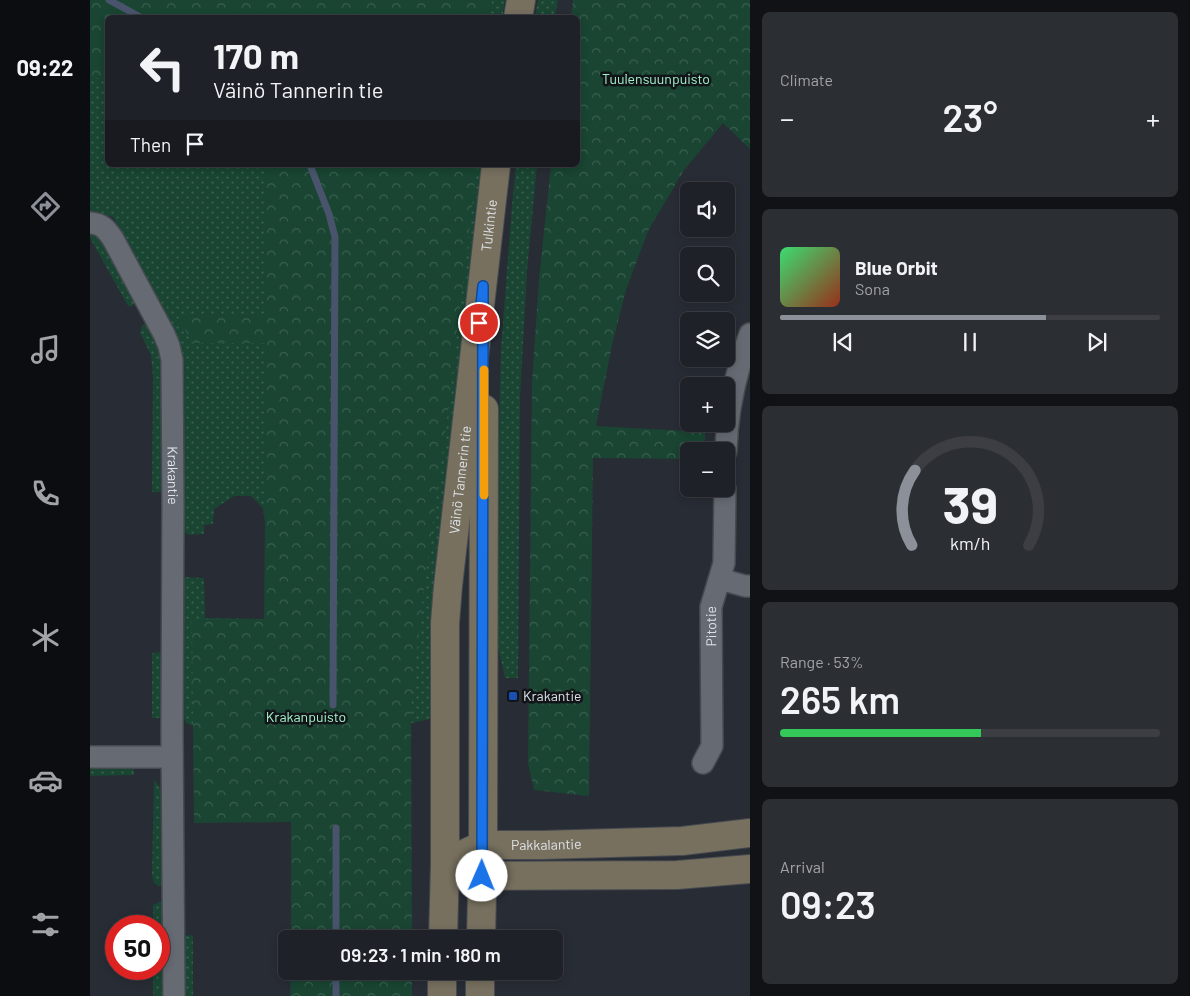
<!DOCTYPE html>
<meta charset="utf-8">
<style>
:root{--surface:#1e2127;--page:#2b2e33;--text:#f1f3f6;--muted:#a1a3a7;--line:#3c3e44;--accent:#8c9099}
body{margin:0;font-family:Barlow,sans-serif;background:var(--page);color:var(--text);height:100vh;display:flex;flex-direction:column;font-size:19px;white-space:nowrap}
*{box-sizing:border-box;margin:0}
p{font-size:16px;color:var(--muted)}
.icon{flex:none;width:28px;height:28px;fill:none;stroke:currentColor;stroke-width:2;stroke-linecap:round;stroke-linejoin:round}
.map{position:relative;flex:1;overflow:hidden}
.side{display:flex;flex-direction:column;gap:12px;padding:12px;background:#101215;width:440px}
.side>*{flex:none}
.banner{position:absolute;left:15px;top:15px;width:475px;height:152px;border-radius:8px;box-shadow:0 2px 8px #0003,0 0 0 1px var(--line);background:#1e2127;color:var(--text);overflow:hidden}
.fabs{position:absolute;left:590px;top:182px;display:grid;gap:10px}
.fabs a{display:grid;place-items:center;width:55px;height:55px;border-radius:8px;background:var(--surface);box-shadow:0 2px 8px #0003,0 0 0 1px var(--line);font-size:25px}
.speed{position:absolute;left:15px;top:915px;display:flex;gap:10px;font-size:25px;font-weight:700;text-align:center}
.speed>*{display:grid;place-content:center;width:65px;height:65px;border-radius:50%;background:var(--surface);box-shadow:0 2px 8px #0003,0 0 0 1px var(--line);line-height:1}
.speed .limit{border:8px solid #d22;background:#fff;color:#111}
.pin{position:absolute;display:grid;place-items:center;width:42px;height:42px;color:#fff;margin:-21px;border:2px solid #fff;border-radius:50%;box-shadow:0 1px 5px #0007}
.me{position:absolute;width:55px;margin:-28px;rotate:1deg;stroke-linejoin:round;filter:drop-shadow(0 0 4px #0008)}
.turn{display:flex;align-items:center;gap:18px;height:105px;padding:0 25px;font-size:22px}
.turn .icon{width:65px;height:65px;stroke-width:2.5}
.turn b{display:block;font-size:35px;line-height:42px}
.then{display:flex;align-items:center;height:48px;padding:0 25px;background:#0003;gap:10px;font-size:19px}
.big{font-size:38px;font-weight:600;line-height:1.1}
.side .widget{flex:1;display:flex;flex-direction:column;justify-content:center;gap:8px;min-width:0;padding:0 18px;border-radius:8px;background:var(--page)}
.side .dial{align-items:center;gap:0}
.dial svg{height:130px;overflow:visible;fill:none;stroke:var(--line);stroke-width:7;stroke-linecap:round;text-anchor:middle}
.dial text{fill:var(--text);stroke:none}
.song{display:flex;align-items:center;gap:15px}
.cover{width:60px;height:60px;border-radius:8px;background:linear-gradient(135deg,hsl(140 70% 55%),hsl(10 70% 35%))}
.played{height:5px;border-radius:2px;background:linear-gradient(90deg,var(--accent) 70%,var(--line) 70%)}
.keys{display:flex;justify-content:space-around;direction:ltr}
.heat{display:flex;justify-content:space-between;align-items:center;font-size:28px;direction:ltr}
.charge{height:8px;border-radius:4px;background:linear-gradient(90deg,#34c759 53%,var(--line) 0)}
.trip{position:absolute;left:188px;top:930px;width:285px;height:50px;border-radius:8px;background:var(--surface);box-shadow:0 2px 8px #0003,0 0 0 1px var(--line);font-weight:600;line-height:50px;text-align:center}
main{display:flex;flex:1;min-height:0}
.tab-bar{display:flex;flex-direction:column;width:90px;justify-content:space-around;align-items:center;background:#0c0d10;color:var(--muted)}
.tab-bar .icon{width:35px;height:35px}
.tab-bar .active{color:var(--accent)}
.tab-bar b{font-size:22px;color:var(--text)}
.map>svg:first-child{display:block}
</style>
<main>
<nav class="tab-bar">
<b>09:22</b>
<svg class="icon active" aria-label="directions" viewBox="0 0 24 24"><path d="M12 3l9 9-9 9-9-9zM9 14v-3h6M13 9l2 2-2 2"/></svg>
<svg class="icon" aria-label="music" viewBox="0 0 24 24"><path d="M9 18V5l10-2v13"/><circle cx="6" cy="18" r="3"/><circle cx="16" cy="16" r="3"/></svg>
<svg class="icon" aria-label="phone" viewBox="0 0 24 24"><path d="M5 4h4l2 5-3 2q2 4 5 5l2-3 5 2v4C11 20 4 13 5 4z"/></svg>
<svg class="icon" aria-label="climate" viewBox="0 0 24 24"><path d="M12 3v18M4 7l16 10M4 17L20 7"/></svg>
<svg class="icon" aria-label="car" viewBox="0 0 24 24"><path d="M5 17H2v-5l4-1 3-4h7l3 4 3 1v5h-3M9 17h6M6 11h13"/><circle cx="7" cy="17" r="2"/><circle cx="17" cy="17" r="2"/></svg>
<svg class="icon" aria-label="filters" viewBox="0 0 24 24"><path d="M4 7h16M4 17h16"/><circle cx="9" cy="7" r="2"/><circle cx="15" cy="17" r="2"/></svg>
</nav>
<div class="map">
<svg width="660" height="996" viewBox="0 0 660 996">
<defs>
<pattern id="grass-dots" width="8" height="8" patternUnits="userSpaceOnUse" patternTransform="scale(1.25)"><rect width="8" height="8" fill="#194532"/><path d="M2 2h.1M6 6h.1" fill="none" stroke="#3a6050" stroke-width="1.8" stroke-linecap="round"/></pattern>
<pattern id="park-crowns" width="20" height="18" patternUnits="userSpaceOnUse" patternTransform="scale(1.25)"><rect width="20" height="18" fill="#194532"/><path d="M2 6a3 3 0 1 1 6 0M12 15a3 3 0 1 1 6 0" fill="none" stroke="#3a6050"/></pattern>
</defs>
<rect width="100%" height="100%" fill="#282c34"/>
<!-- grass -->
<path fill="url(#grass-dots)" d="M 0,0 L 415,0 L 412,18 L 18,18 L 18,165 L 393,165 L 373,326 L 363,435 L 344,718 L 304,727 L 100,725 L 96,723 L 94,719 L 94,577 L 114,578 L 115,618 L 174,619 L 175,523 L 173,508 L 161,496 L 144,496 L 124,509 L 123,524 L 114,525 L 114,534 L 99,535 L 93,531 L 94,381 C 93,362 90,346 84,328 L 23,217 L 12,215 L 0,215 Z
M 448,0 L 468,0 L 465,17 L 445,17 Z
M 426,165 L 447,165 L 437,271 L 430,398 L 428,678 L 415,678 L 406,638 L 408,464 L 411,349 L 422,205 Z
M 0,230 L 11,236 L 47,302 L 42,306 L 38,306 L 0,238 Z
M 57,322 L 69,346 L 72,359 L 72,492 L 62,492 L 63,377 L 61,355 L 50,333 L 52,326 Z
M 72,652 L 72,718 L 62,718 L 62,653 Z
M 0,767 L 44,767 L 44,775 L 0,776 Z
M 64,779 L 69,786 L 72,793 L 72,886 L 68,886 L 64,883 L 62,875 Z
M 72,901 L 73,996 L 63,996 L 63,969 L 69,969 L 69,926 L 63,926 L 63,905 Z
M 103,935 L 103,996 L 94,996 L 94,936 Z"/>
<!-- park -->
<path fill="url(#park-crowns)" d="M 0,0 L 402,0 L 400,18 L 18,18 L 17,78 L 0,78 Z
M 483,0 L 660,0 L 660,149 L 633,123 L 594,170 L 558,231 L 536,290 L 522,345 L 506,426 L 615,432 L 615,451 L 599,451 L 599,459 L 503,458 L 499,796 L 444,790 L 438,763 L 442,382 L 449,279 L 461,165 L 488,165 L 488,18 L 481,17 Z
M 174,165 L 387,165 L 355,435 L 334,587 L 321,705 L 322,939 L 201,939 L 201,822 L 104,823 L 102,620 L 176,620 L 176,343 L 102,343 L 88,316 L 175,315 Z
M 201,971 L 322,971 L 322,996 L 200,996 Z"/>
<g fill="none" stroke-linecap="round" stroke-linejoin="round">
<!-- stream -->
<path stroke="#49546c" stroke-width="7" d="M 19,0 L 52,18
M 220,165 L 239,214 L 245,237 L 243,705
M 246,828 L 246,939
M 246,971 L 246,996"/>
<defs>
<g id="street">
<path id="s1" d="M 0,223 C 13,224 16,229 23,239 L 74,334 L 79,346 L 82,360 L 83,505 L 82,730 L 84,996"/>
<path d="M 636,451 C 637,412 646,371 660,334"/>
<path d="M 630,579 L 655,586 L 660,586"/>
<path d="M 0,757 L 82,757"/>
<path id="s2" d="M 613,763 L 622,746 L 621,607 L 634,563 L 635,489"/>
</g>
<g id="secondary">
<path d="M 428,18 L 431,0"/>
<path id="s3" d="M 376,853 L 393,845 L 452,845 L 592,841 L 660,833"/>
<path d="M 375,870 L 392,876 L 587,875 L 660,869"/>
<path id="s4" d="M 353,939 L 355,864 L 355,623 L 358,586 L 406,165"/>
<path d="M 391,939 L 393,845 L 394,409"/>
<path d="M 352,996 L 352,971"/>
<path d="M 390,996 L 390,971"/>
</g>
</defs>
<!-- street casing -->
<use href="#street" stroke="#464a50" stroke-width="24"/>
<!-- secondary casing -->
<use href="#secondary" stroke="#464a50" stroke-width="30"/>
<!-- street -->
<use href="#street" stroke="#666b73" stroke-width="21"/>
<!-- secondary -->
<use href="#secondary" stroke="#77705f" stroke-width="28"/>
</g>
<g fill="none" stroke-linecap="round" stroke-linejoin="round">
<defs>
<path id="route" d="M 389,323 L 393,286 L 392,876"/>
</defs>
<!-- route casing -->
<use href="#route" stroke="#114b97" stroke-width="12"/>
<!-- route -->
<use href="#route" stroke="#1a73e8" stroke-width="9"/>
<!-- slow -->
<path stroke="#f59e0b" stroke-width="9" d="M 394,370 L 394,495"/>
</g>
<!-- markers -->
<rect fill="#1a4fb4" stroke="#121518" stroke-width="2" x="418" y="691" width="10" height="10" rx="2.5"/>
<g text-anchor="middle" stroke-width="5" stroke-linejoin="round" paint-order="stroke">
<!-- park labels -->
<g font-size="14" fill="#a4f3cc" stroke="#121518">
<text x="566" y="84">Tuulensuunpuisto</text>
<text x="216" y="722">Krakanpuisto</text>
</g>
<!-- street labels -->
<g font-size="14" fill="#dee1e6" stroke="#121518">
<text dy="5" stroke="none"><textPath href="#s4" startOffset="716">Tulkintie</textPath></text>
<text dy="5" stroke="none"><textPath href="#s1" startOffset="280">Krakantie</textPath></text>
<text dy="5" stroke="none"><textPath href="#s4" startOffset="460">Väinö Tannerin tie</textPath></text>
<text dy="5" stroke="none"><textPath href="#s2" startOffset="139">Pitotie</textPath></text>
<text dy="5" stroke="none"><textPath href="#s3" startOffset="82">Pakkalantie</textPath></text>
</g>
<!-- poi labels -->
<g font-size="14" fill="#dee1e6" stroke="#121518" text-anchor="start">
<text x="433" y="701">Krakantie</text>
</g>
</g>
</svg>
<div class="fabs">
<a><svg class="icon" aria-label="sound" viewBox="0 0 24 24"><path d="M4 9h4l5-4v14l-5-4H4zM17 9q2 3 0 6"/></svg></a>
<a><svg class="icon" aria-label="search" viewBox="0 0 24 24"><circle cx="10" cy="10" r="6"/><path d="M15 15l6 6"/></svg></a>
<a><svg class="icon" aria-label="layers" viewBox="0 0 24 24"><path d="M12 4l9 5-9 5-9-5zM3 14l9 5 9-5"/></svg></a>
<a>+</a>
<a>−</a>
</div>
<div class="speed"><div class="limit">50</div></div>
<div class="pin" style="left:389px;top:323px;background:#d93025"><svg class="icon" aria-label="arrive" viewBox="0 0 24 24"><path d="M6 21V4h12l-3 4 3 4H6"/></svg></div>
<svg class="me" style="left:392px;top:876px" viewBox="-20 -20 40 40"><circle r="19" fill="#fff"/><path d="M0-13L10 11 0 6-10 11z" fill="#1a73e8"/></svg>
<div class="trip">09:23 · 1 min · 180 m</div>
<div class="banner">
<div class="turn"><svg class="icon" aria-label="left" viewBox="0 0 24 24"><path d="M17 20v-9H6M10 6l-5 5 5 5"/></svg><div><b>170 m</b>Väinö Tannerin tie</div></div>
<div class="then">Then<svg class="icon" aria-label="arrive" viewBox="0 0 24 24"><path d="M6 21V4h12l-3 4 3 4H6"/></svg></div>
</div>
</div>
<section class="side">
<div class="widget"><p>Climate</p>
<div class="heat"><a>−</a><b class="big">23°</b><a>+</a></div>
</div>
<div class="widget">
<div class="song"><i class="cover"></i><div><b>Blue Orbit</b><p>Sona</p></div></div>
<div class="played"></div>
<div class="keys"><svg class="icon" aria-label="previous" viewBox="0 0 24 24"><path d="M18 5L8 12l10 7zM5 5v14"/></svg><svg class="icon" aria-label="pause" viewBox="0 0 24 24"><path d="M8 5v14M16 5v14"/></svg><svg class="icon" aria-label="next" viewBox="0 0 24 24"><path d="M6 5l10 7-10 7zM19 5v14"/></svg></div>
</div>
<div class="widget dial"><svg viewBox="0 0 100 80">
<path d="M14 69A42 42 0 1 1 86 69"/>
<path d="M14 69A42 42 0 0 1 16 23" stroke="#8c9099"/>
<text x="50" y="56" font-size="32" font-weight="700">39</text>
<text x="50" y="72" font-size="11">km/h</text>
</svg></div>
<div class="widget"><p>Range · 53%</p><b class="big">265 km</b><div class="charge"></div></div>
<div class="widget"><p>Arrival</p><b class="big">09:23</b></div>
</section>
</main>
